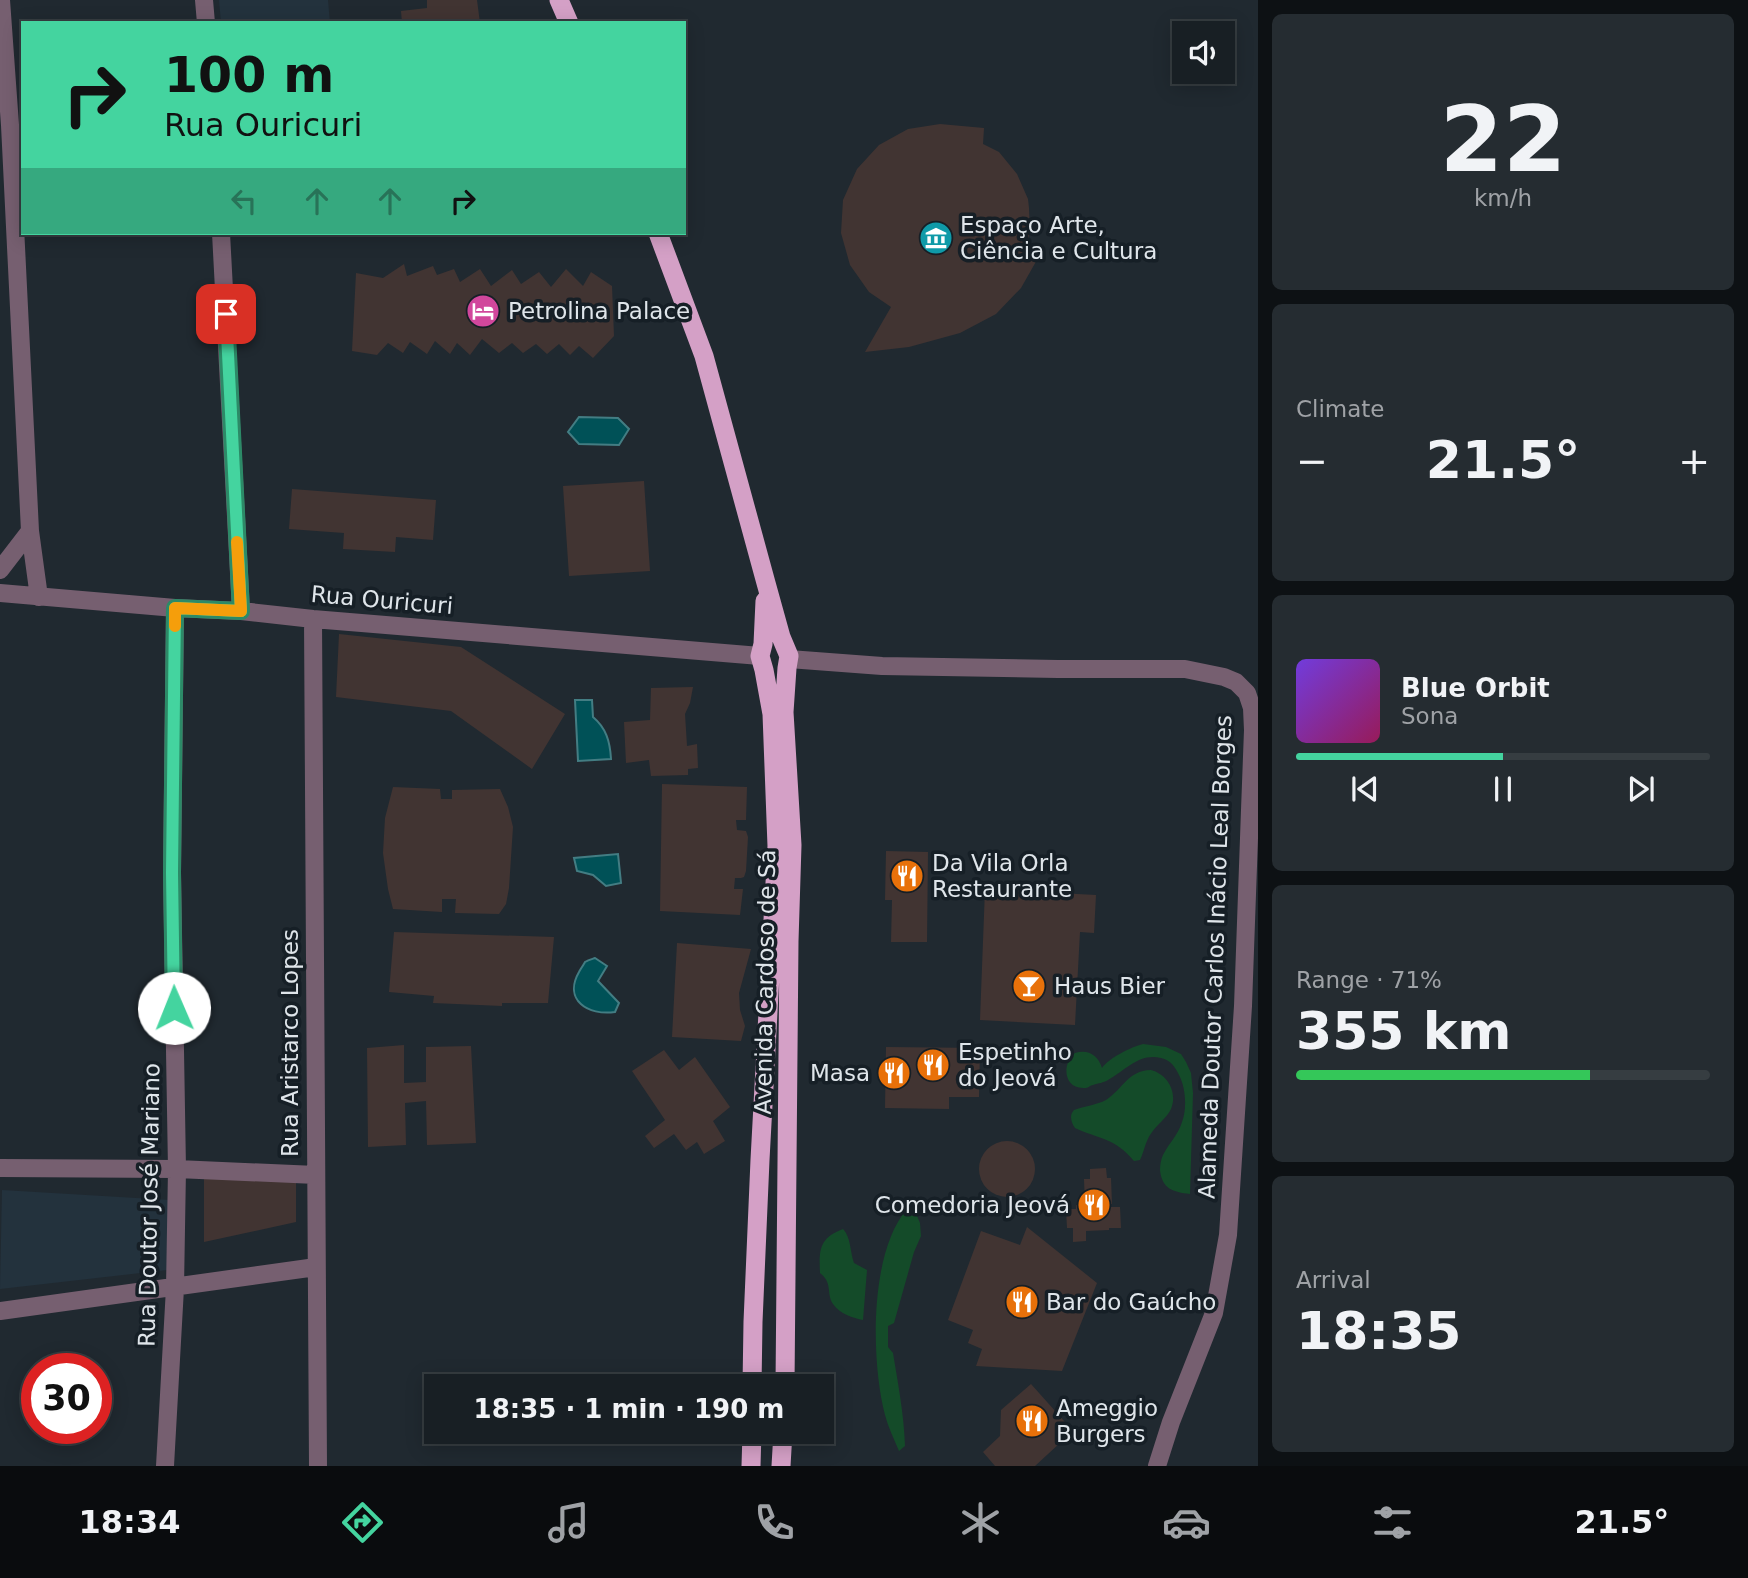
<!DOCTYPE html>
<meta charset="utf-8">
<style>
:root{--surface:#181f24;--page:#252c31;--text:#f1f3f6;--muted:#9fa2a6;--line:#363d41;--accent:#44d49f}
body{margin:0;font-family:"DejaVu Sans",sans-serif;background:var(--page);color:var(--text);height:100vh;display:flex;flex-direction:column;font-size:26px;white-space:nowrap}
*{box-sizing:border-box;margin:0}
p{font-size:23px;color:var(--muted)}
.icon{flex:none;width:38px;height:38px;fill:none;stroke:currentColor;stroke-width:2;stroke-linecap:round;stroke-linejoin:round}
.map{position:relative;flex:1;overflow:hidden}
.panel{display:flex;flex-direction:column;gap:14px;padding:14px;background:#0d1114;width:490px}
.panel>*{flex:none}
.hud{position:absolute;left:21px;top:21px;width:665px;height:214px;border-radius:0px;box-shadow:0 4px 18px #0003,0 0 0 2px var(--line);background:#44d49f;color:#111;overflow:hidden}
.buttons{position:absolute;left:1172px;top:21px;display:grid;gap:14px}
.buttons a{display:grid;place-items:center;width:63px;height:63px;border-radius:0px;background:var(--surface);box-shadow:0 4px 18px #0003,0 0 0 2px var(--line);font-size:35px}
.speed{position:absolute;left:21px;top:1353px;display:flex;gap:14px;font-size:35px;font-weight:700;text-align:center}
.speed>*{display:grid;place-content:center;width:91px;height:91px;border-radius:50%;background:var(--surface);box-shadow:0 4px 18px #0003,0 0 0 2px var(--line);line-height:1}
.speed .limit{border:10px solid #d22;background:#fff;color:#111}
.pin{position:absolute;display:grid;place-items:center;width:60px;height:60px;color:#fff;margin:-30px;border-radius:14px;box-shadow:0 4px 10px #0006}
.me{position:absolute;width:77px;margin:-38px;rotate:359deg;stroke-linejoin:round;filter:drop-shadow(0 0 5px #0008)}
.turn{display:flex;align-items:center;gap:24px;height:147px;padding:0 28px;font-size:32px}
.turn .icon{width:91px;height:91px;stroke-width:2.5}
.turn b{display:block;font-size:49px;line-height:60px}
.lanes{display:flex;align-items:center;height:66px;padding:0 28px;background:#0003;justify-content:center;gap:35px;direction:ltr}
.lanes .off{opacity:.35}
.big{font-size:52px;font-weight:600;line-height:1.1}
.panel .card{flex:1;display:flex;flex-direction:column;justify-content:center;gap:10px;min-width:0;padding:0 24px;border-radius:10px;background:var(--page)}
.panel .dial{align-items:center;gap:0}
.dial b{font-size:91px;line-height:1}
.song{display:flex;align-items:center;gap:21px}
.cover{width:84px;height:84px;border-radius:10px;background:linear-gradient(135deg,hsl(260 70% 55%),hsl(330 70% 35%))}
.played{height:7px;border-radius:4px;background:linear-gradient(90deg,var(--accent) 50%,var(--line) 50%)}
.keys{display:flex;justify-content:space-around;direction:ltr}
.heat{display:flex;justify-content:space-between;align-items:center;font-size:38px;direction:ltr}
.charge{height:10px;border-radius:5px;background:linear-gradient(90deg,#34c759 71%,var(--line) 0)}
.trip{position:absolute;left:424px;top:1374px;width:410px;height:70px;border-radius:0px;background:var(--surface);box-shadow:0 4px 18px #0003,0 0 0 2px var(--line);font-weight:600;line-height:70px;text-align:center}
.menu{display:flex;height:112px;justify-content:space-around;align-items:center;background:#0a0c0e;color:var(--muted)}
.menu .icon{width:49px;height:49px}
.menu .current{color:var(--accent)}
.menu b{font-size:32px;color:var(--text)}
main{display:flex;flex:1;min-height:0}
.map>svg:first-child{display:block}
</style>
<main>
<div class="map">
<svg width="1258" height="1466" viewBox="0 0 1258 1466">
<rect width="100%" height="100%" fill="#202930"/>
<!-- built -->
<path fill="#23323d" d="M 219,0 L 328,0 L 330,23 L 221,23 Z
M 2,1190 L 170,1200 L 167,1270 L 0,1289 Z"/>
<!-- green -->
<path fill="#144b29" d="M 1143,1044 L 1166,1047 L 1181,1054 L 1186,1062 L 1191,1073 L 1193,1093 L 1190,1194 C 1173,1192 1162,1189 1160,1170 C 1160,1165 1161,1159 1163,1155 C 1169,1143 1178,1135 1182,1122 C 1187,1109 1186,1088 1179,1075 C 1175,1067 1171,1060 1161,1058 C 1139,1053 1126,1070 1108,1080 C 1103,1083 1099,1083 1093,1085 C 1087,1086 1091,1088 1083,1088 C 1063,1088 1062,1063 1075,1053 C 1088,1049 1098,1055 1102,1068 C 1109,1058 1131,1047 1143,1044 Z
M 1151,1070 C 1167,1074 1178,1092 1171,1109 C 1167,1118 1156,1125 1150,1135 C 1145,1143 1144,1152 1140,1160 L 1134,1161 C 1115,1138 1099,1139 1075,1128 C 1071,1122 1069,1115 1074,1110 C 1084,1106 1097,1105 1106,1100 C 1124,1088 1127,1071 1151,1070 Z
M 907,1209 L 915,1211 L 920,1223 L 921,1236 L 914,1252 L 894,1323 L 888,1326 L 888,1347 L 893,1353 C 898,1384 904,1414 905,1446 L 899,1451 C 894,1439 888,1427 885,1415 C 871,1361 869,1253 907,1209 Z
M 843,1229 C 851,1237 850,1252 854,1263 L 867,1270 L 863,1320 C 853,1318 840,1314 833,1304 C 826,1293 833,1283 820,1273 C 819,1250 819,1238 843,1229 Z"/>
<!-- water -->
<path fill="#005157" stroke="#437d83" stroke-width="2" d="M 579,417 L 618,418 L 629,429 L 619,445 L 579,444 L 568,432 Z
M 575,700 L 592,700 L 593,717 C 606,728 610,741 611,759 L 578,761 Z
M 618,854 L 621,883 L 606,886 L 593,875 L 577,871 L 574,858 Z
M 595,958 L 607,966 L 598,981 L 619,1003 L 615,1012 C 588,1016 563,1000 579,972 C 580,970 584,964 585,962 C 588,960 592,959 595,958 Z"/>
<!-- building -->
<path fill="#413432" d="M 427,0 L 477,0 L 480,23 L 402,23 L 401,11 L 427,8 Z
M 940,124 L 984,128 L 983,144 L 999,152 L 1017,174 L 1028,199 L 1029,208 L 1030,232 L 1023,256 L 1038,258 L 1021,288 L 996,314 L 960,333 L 909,347 L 865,352 L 891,307 L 869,292 L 850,265 L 841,233 L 843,200 L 857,169 L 879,145 L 908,129 Z
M 404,264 L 407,276 L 433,266 L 437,275 L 454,269 L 460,282 L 480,269 L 491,286 L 512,270 L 521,284 L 539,272 L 551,287 L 566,269 L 583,286 L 591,272 L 612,286 L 614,336 L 593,358 L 579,346 L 570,355 L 559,344 L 547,354 L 536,344 L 523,353 L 512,343 L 499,353 L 482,339 L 470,355 L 457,343 L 450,354 L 435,341 L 427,354 L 410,342 L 403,353 L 388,343 L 377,355 L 352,351 L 356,273 L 383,278 Z
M 644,481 L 650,571 L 569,576 L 563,486 Z
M 292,489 L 436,500 L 433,540 L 396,537 L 395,552 L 343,549 L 344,533 L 289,529 Z
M 339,634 L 461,647 L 565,714 L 532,769 L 451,711 L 336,697 Z
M 693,687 L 690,703 L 685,714 L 687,746 L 697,744 L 698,768 L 688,769 L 688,775 L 651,776 L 649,760 L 626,763 L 624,722 L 650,720 L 651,688 Z
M 662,784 L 747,787 L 746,820 L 736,820 L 737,830 L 746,831 L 748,837 L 746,871 L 744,877 L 741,878 L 735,878 L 734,889 L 743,889 L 740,915 L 660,911 Z
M 393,787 L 440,789 L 441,799 L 452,799 L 452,790 L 500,789 L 508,807 L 513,827 L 509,888 L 506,904 L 499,914 L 455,913 L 456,899 L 442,899 L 442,912 L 393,909 L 388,889 L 383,853 L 385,818 Z
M 886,851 L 928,852 L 927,942 L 891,942 L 892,900 L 885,900 Z
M 985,889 L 1096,895 L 1094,933 L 1080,932 L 1075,1025 L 980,1020 Z
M 394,932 L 554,937 L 548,1003 L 502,1003 L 502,1006 L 433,1003 L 434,996 L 389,992 Z
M 677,943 L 751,949 L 739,993 L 740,1010 L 745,1026 L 741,1041 L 672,1037 Z
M 404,1045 L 404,1083 L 426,1082 L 426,1047 L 471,1046 L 476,1143 L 427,1145 L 426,1101 L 405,1103 L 406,1145 L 368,1147 L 367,1048 Z
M 886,1047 L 980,1048 L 979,1097 L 949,1097 L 949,1109 L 885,1108 Z
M 664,1050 L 679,1070 L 695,1057 L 730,1107 L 713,1121 L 725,1141 L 704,1154 L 697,1142 L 686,1150 L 674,1134 L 654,1148 L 645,1136 L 665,1120 L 632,1071 Z
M979 1169a28 28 0 1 1 56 0a28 28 0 1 1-56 0Z
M 1106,1168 L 1107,1178 L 1111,1178 L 1112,1204 L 1108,1204 L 1109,1207 L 1120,1207 L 1121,1228 L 1109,1228 L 1109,1230 L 1086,1231 L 1086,1241 L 1073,1242 L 1073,1228 L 1067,1228 L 1066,1209 L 1076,1209 L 1076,1205 L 1085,1205 L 1084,1179 L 1090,1179 L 1090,1169 Z
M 204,1173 L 296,1176 L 296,1222 L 204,1242 Z
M 1027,1227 L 1097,1283 L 1062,1371 L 976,1366 L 982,1349 L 968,1343 L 973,1330 L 948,1320 L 981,1231 L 1020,1245 Z
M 1031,1384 L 1073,1431 L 1035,1466 L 995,1466 L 983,1452 L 1000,1436 L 1001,1410 Z"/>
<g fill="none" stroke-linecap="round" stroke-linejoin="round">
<!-- minor -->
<path stroke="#765f70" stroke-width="18" d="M 1,0 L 10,125 L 30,531 L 39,597
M 204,0 L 206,23
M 221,233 L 241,611
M 0,570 L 30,531
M 0,593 L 175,608 L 241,611 L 313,619 L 760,656
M 313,619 L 318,1466
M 0,1168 L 177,1169 L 316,1175
M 0,1311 L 316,1267
M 165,1466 L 175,1288 L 177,1169 L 172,873 L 175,608"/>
<!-- tertiary -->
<path stroke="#765f70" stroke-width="18" d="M 789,659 L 882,666 L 1058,669 L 1185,669 L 1224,677 L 1236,682 L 1247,693 L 1252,708 L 1253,730 L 1250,810 L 1243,1006 L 1228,1235 L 1214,1313 L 1171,1422 L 1157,1466"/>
<!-- trunk -->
<path stroke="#d4a0c6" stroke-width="19" d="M 559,0 L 569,23
M 658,233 L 704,356 L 766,583 L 781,637 L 789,656 L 787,668 L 784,712 L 792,845 L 789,941 L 785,1386
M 752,1386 L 753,1322 L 760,1160 L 777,846 L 772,714 L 764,670 L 760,656 L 763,644 L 765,601
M 751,1466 L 752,1432
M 781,1466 L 783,1432"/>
</g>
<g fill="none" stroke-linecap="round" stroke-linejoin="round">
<defs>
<path id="route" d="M 174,1008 L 172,873 L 175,608 L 241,611 L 226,314"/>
</defs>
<!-- route casing -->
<use href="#route" stroke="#2c8a67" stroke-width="18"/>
<!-- route -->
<use href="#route" stroke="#44d49f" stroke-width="12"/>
<!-- slow -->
<path stroke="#f59e0b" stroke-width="12" d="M 175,626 L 175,608 L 241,611 L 237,542"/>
</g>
<!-- icons -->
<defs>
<symbol id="museum-disc" viewBox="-11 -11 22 22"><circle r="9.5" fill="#0f9aa8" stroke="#161f26"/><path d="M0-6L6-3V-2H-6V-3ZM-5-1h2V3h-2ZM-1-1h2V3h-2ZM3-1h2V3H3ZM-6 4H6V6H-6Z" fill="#fff"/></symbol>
<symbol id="hotel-disc" viewBox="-11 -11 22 22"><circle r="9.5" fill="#d1479c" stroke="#161f26"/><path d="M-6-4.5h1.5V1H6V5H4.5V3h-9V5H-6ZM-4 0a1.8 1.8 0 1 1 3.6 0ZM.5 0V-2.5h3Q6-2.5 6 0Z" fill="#fff"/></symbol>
<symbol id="restaurant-disc" viewBox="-11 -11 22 22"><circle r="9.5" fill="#e8710a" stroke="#161f26"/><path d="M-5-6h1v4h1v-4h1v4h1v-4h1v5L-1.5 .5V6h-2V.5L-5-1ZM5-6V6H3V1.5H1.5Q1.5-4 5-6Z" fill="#fff"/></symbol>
<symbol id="bar-disc" viewBox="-11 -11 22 22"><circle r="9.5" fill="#e8710a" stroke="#161f26"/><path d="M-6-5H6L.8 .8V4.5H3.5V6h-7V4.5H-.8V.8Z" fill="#fff"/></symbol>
</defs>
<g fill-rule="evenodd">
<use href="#museum-disc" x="917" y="219" width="38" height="38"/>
<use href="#hotel-disc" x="464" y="292" width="38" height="38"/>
<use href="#restaurant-disc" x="888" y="857" width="38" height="38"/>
<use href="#bar-disc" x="1010" y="967" width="38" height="38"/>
<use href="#restaurant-disc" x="914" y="1046" width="38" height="38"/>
<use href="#restaurant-disc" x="875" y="1054" width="38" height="38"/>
<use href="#restaurant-disc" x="1075" y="1186" width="38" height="38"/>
<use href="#restaurant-disc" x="1003" y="1283" width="38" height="38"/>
<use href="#restaurant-disc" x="1013" y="1402" width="38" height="38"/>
</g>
<g text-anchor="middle" stroke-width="7" stroke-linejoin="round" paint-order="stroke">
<!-- poi labels -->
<g font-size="23" fill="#dfe5ea" stroke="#161f26" text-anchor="start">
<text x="960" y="233">Espaço Arte,<tspan x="960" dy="26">Ciência e Cultura</tspan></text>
<text x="508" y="319">Petrolina Palace</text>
<text x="932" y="871">Da Vila Orla<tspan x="932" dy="26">Restaurante</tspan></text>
<text x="1054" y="994">Haus Bier</text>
<text x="958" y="1060">Espetinho<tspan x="958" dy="26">do Jeová</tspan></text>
<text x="870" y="1081" text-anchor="end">Masa</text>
<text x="1070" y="1213" text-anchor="end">Comedoria Jeová</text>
<text x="1046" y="1310">Bar do Gaúcho</text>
<text x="1056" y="1416">Ameggio<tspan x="1056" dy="26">Burgers</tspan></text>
</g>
<!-- street labels -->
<g font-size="23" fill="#dfe5ea" stroke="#161f26">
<text transform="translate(382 600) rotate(5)" y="8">Rua Ouricuri</text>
<text transform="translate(1215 957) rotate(-88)" y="8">Alameda Doutor Carlos Inácio Leal Borges</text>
<text transform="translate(765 982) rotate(-89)" y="8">Avenida Cardoso de Sá</text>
<text transform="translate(290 1043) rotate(-90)" y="8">Rua Aristarco Lopes</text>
<text transform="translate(149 1205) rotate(-89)" y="8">Rua Doutor José Mariano</text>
</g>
</g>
</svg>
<div class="buttons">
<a><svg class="icon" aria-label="sound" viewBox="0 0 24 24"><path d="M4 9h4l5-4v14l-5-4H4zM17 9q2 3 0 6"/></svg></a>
</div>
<div class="speed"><div class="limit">30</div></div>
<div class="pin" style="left:226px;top:314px;background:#d93025"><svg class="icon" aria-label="arrive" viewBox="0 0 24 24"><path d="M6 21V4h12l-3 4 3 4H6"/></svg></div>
<svg class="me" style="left:174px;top:1008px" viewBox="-20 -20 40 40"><circle r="19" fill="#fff"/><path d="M0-13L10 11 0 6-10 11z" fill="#44d49f"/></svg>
<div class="trip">18:35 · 1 min · 190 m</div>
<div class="hud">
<div class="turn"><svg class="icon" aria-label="right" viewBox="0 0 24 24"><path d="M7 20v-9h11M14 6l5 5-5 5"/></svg><div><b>100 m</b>Rua Ouricuri</div></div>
<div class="lanes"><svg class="icon off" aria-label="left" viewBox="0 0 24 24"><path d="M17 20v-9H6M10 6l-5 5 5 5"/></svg><svg class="icon off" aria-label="ahead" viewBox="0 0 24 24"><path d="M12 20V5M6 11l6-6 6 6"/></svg><svg class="icon off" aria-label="ahead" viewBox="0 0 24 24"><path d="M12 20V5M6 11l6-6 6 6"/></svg><svg class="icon" aria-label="right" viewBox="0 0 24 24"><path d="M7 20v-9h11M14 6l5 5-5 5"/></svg></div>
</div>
</div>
<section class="panel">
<div class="card dial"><b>22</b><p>km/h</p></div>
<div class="card"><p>Climate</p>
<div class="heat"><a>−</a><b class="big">21.5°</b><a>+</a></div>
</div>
<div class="card">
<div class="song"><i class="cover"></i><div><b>Blue Orbit</b><p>Sona</p></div></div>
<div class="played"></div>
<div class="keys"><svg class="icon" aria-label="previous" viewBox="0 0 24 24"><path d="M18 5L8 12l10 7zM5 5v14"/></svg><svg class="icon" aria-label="pause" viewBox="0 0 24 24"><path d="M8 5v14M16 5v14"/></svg><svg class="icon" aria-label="next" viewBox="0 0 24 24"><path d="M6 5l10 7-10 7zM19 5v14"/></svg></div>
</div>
<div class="card"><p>Range · 71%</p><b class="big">355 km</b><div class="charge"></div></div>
<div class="card"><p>Arrival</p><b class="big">18:35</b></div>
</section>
</main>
<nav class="menu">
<b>18:34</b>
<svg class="icon current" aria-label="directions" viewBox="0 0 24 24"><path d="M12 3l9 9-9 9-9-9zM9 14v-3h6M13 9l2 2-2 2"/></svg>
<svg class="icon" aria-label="music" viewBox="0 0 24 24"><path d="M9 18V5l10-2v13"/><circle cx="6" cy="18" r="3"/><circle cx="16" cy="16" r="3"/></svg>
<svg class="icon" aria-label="phone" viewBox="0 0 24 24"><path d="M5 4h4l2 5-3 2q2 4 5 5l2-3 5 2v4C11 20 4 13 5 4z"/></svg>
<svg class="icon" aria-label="climate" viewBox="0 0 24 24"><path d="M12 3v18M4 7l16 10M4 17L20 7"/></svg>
<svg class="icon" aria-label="car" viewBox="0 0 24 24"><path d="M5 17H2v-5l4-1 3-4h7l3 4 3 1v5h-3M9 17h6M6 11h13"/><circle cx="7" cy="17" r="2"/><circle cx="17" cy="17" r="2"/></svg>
<svg class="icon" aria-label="filters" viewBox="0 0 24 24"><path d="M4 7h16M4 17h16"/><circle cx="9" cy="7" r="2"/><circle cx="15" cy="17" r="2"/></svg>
<b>21.5°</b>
</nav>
